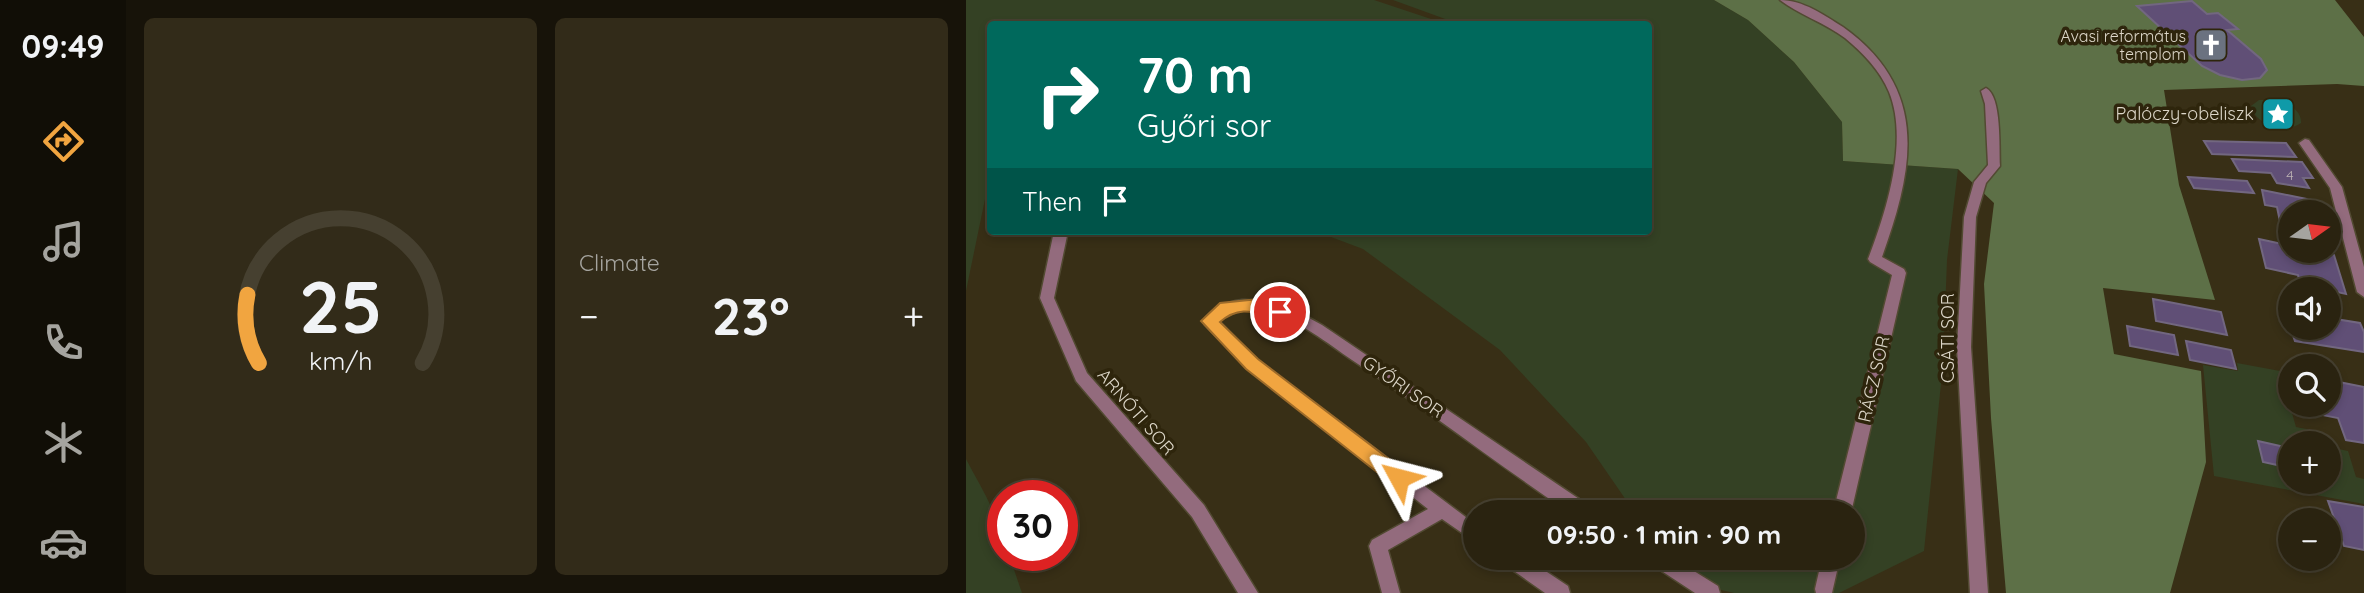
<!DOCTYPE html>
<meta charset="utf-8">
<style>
:root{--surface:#2a2310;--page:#322b19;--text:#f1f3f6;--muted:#a5a49f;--line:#464030;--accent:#f1a540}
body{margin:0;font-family:Quicksand,sans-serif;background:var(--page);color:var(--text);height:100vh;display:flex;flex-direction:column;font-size:26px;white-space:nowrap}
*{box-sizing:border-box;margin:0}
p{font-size:23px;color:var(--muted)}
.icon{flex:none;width:38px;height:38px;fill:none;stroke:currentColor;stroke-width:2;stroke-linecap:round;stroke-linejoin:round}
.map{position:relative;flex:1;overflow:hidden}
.sheet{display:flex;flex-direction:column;gap:18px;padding:18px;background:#171309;width:840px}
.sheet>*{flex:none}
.banner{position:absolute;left:21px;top:21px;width:665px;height:214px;border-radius:7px;box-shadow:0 4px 10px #0003,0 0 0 2px var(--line);background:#00695c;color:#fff;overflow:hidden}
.needle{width:46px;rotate:76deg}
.controls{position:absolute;left:1312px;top:200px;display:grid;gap:14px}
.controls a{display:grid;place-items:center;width:63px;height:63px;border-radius:50%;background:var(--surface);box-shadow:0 4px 10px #0003,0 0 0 2px var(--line);font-size:35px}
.speed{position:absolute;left:21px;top:480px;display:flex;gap:14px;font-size:35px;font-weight:700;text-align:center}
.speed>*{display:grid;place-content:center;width:91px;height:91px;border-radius:50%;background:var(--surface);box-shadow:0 4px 10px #0003,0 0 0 2px var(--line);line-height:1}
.speed .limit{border:10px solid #d22;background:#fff;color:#111}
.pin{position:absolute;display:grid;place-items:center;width:60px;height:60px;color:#fff;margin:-30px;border:4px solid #fff;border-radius:50%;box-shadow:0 2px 7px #0007}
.me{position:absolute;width:77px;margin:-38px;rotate:308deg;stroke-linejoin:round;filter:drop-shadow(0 0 5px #0008)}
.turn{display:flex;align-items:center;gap:24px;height:147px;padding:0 35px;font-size:32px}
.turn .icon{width:91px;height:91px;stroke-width:2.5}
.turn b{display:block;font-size:49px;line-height:60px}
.then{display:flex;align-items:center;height:66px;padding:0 35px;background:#0003;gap:14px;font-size:26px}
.big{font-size:52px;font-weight:700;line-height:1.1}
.sheet .tile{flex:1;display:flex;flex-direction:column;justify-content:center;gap:10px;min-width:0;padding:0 24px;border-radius:10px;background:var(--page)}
.sheet .dial{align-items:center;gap:0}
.dial svg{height:182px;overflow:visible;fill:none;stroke:var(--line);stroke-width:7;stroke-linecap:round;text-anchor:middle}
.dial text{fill:var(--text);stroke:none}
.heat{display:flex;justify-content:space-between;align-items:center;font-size:38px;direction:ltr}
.sheet .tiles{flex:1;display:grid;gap:18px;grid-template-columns:repeat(2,1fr)}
.trip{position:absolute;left:497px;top:500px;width:402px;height:70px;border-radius:35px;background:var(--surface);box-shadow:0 4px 10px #0003,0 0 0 2px var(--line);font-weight:700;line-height:70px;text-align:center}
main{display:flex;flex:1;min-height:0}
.tab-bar{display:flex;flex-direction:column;width:126px;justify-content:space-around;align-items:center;background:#110e06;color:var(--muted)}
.tab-bar .icon{width:49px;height:49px}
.tab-bar .active{color:var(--accent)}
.tab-bar b{font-size:32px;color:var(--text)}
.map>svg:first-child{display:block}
</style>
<main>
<nav class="tab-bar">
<b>09:49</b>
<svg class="icon active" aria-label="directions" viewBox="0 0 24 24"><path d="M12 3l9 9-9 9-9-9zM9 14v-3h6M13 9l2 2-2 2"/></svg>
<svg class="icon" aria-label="music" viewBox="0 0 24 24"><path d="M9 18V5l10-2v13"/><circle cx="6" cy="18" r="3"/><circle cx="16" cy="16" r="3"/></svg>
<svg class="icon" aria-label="phone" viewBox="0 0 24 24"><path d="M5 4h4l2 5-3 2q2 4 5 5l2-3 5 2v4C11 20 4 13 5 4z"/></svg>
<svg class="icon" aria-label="climate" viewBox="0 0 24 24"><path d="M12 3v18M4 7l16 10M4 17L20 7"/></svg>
<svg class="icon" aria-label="car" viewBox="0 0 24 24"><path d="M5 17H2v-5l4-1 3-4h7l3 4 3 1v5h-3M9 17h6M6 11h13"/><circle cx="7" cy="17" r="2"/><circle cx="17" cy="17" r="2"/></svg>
</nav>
<section class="sheet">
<div class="tiles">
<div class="tile dial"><svg viewBox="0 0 100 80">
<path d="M14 69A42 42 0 1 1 86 69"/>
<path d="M14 69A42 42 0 0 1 9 39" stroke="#f1a540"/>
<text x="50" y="56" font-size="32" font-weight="700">25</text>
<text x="50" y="72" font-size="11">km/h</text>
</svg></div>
<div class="tile"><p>Climate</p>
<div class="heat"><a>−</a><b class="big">23°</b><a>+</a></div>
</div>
</div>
</section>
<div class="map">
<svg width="1398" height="593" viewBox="0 0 1398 593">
<rect width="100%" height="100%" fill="#382f16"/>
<!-- green -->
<path fill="#344124" d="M 0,0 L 408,0 L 477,23 L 24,24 L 24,175 L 0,291 Z
M 427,0 L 748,0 L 782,20 L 828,62 L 876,122 L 877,161 L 992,169 L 981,260 L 977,364 L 958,551 L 873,593 L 768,593 L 717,581 L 701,558 L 887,558 L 887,513 L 669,513 L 620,442 L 534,350 L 397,249 L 349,231 L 682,231 L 682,24 L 493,24 Z
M 1293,100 C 1308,99 1336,104 1335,123 C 1320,134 1289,125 1285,106 Z
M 1271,363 L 1314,371 L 1330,427 L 1356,432 L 1359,443 L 1325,443 L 1325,481 L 1363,481 L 1363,447 L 1382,451 L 1390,477 L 1398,479 L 1398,504 L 1248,476 L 1237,365 L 1272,371 Z
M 0,459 C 16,490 37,520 37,555 L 43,555 L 56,593 L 0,593 Z"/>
<!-- forest -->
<path fill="#5d7047" d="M 748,0 L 1369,0 L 1398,37 L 1398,86 L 1371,84 L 1198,90 L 1213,185 L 1249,300 L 1137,288 L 1148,354 L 1235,371 L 1240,462 L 1204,593 L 1040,593 L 1025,418 L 1018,284 L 1028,203 L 992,169 L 877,161 L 876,122 L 828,62 L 782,20 Z"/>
<!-- building -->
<path fill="#604f76" stroke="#726780" stroke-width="2" d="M 1226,1 L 1241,14 L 1252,13 L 1272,29 L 1261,30 L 1295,59 L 1301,70 L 1294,78 L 1276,80 L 1254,75 L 1236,66 L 1171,6 Z
M 1238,141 L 1320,143 L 1330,157 L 1246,154 Z
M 1266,159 L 1336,162 L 1347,178 L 1337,178 L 1343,188 L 1311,183 L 1305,173 L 1273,171 Z
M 1222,177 L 1281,181 L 1288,193 L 1228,188 Z
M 1296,190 L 1356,202 L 1359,212 L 1325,212 L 1325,237 L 1317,236 L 1311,207 L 1299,205 Z
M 1293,239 L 1325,246 L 1325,250 L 1347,250 L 1368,255 L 1380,294 L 1334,284 L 1332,275 L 1300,268 Z
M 1187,299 L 1255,312 L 1261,335 L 1190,321 Z
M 1318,310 L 1325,311 L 1325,327 L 1363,327 L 1363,318 L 1394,323 L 1398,332 L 1398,352 L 1329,341 Z
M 1161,326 L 1208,335 L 1212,355 L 1164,346 Z
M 1220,341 L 1265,350 L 1270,369 L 1224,360 Z
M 1363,380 L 1398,387 L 1398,443 L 1380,440 L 1372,418 L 1331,410 L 1330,404 L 1363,404 Z
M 1292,441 L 1323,448 L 1325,468 L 1297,462 Z
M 1362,501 L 1398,507 L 1398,550 L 1378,546 Z"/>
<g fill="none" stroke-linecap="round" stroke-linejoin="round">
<defs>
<path id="minor" d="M 814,0 C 837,0 858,15 877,27 C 964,89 948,168 916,257 L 938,269 L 940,273 L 885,513 L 867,513 L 926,275 L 904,262 L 902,259 C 920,212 943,141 923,92 C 914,70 896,52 879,38 C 859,23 832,14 814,0 Z
M 1020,88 C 1036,96 1033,148 1034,166 L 1020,183 L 1010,217 L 1005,347 L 1022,593 L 1004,593 L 991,347 L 998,217 L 1008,182 L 1022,165 L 1019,104 L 1015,91 Z
M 1339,139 L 1343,140 L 1376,187 L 1398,267 L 1398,297 L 1391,292 L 1364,188 L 1333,143 Z
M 94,231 L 101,236 L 88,298 L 121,373 L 238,505 L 292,593 L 272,593 L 226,517 L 110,381 L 74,298 L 87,236 Z
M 276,300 C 306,299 330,310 356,325 L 625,507 L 628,513 L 604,513 C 530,463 460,409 386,360 C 361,343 333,320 303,312 C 285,308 268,309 253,321 L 291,360 L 509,524 L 509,542 L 476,519 L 422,550 L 434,593 L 416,593 L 403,546 L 406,540 L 462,509 L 281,368 L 239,325 L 237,321 C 246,308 260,302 276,300 Z
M 535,558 L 560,558 L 602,586 L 604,593 L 579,593 L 538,564 Z
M 682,558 L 707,558 L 752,586 L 754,593 L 729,593 L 685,564 Z
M 856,558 L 874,558 L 866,593 L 850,593 L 849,589 Z"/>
</defs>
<!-- minor casing -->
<use href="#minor" stroke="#524a32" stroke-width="3"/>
<!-- minor -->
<use href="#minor" fill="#936b7d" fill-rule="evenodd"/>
</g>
<!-- route -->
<path fill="#f1a540" stroke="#9d6b2a" stroke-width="2" d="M 293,299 L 320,308 L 323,312 L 320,317 C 301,323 281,298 254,322 L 292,359 L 440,472 L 443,478 L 440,484 L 433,487 L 426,484 L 280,369 L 235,321 L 254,303 Z"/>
<!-- icons -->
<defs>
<symbol id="church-square" viewBox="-11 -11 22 22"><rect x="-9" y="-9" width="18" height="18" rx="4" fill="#6b7280" stroke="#2e250c"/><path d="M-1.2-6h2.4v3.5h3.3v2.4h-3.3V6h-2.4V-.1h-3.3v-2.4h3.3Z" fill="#fff"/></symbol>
<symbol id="sight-square" viewBox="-11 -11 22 22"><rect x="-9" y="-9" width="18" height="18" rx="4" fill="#0f9aa8" stroke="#2e250c"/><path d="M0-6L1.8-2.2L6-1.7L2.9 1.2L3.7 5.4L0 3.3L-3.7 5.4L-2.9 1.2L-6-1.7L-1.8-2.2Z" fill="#fff"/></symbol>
</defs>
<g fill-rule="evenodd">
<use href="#church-square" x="1226" y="26" width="38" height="38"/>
<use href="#sight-square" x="1293" y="95" width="38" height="38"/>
</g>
<g text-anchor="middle" stroke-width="7" stroke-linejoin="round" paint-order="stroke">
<!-- number labels -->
<g font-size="14" fill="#bdb4b4">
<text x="1324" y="180">4</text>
</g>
<!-- far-poi labels -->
<g font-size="16" fill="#dcd6c8" stroke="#2e250c" text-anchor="end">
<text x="1220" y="42">Avasi református<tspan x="1220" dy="18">templom</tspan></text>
</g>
<!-- poi labels -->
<g font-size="18" fill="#dcd6c8" stroke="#2e250c" text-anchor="end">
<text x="1288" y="120">Palóczy-obeliszk</text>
</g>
<!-- street labels -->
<g font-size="18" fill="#dcd6c8" stroke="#2e250c">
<text transform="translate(982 338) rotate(-90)" y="6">CSÁTI SOR</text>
<text transform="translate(908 379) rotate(-77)" y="6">RÁCZ SOR</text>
<text transform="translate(437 387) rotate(35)" y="6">GYŐRI SOR</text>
<text transform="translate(170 412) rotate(49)" y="6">ARNÓTI SOR</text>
</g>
</g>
</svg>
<div class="controls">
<a><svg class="needle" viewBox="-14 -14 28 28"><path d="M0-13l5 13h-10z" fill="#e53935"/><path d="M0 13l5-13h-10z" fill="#a5a49f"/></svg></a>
<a><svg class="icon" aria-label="sound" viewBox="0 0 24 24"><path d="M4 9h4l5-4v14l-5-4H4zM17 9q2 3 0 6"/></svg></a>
<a><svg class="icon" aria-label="search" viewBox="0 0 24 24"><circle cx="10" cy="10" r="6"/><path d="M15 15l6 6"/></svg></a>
<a>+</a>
<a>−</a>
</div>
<div class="speed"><div class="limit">30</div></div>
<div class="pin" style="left:314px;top:312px;background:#d93025"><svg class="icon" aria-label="arrive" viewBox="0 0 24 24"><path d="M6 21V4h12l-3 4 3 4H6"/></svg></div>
<svg class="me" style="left:433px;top:478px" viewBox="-20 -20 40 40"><path d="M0-17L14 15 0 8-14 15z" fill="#f1a540" stroke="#fff" stroke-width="4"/></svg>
<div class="trip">09:50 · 1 min · 90 m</div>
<div class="banner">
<div class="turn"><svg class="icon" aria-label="right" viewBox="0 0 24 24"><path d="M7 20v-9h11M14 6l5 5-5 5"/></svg><div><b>70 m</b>Győri sor</div></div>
<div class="then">Then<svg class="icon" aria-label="arrive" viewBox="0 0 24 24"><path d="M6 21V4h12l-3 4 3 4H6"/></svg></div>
</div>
</div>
</main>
